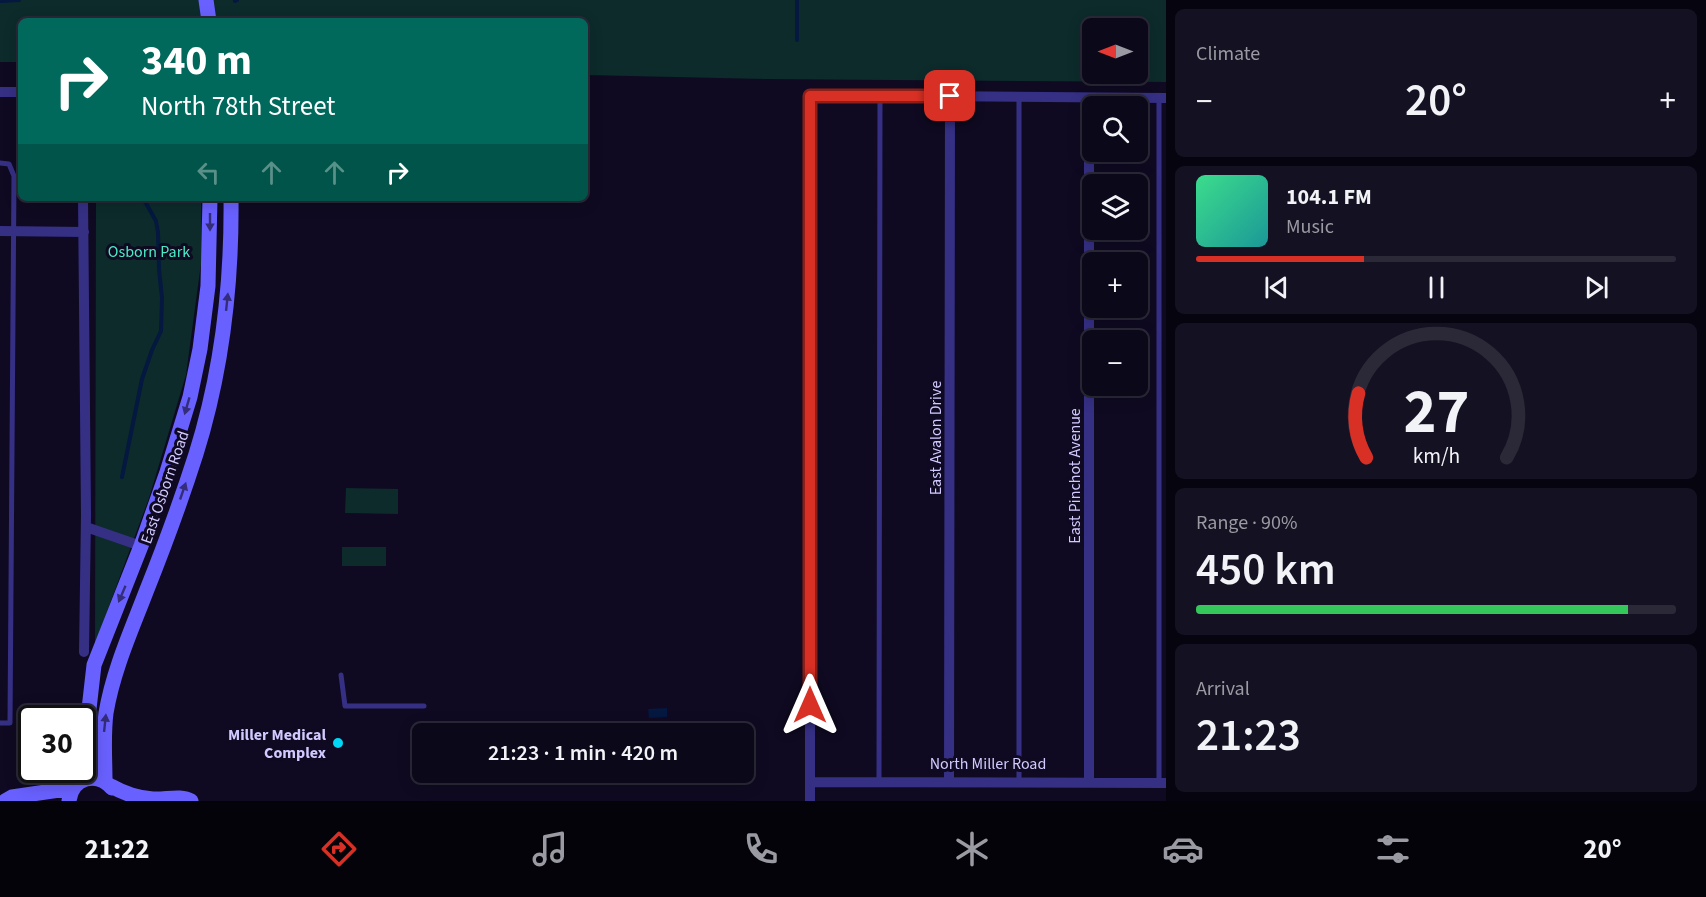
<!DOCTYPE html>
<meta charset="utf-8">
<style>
:root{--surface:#0b0819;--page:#141122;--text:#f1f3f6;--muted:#9a9aa2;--line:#2b2938;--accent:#d93025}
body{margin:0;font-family:"Source Sans 3",sans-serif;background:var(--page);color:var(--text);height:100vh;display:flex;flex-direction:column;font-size:22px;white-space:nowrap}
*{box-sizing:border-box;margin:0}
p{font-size:20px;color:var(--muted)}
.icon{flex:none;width:33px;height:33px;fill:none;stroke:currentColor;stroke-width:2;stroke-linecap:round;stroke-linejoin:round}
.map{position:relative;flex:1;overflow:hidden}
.panel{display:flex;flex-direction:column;gap:9px;padding:9px;background:#06040e;width:540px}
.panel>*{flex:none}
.banner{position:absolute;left:18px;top:18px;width:570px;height:183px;border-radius:9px;box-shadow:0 3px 15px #0003,0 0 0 2px var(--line);background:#00695c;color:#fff;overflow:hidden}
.needle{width:39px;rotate:270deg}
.fabs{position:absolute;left:1082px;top:18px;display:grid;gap:12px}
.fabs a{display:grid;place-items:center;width:66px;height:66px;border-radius:9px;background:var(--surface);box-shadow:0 3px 15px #0003,0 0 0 2px var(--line);font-size:30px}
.speed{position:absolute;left:18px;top:705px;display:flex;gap:12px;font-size:30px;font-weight:700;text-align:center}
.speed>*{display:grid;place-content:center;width:78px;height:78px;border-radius:50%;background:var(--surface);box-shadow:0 3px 15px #0003,0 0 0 2px var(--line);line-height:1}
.speed .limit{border:3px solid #111;border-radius:9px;background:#fff;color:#111}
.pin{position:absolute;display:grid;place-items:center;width:51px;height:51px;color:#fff;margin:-26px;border-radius:12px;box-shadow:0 3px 9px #0006}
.me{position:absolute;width:66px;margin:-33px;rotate:0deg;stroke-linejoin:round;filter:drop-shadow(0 0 4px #0008)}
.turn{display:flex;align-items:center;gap:21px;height:126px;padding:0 24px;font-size:27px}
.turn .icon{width:78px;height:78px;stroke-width:2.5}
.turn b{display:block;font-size:42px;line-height:51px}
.lanes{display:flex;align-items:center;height:57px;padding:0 24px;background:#0003;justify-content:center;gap:30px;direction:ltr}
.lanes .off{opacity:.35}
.big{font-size:45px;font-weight:600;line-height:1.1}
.panel .tile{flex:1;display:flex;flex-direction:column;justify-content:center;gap:9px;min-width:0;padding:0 21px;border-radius:9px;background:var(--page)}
.panel .dial{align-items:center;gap:0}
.dial svg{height:156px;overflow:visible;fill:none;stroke:var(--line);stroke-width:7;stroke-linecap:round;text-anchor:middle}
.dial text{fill:var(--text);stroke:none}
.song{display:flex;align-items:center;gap:18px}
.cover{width:72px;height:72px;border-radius:9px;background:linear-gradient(135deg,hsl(150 70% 55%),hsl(180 70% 35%))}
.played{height:6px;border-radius:3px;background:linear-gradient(90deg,var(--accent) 35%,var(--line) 35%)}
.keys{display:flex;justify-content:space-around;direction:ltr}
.heat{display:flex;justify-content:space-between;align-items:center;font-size:33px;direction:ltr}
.charge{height:9px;border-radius:4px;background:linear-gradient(90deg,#34c759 90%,var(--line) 0)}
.trip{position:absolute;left:412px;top:723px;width:342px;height:60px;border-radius:9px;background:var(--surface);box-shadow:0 3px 15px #0003,0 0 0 2px var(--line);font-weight:600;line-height:60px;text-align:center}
.menu{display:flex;height:96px;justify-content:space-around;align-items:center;background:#04030a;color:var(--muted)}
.menu .icon{width:42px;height:42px}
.menu .on{color:var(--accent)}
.menu b{font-size:27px;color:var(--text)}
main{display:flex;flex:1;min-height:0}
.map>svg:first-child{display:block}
</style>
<main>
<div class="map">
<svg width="1166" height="801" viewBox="0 0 1166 801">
<rect width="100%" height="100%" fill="#0f0a21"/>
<!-- green -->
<path fill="#0d2b2b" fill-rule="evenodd" d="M 0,0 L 1166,0 L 1166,82 L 765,79 L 585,75 L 585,21 L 21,21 L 21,62 L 0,62 ZM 1092,28 L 1137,28 L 1137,74 L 1092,74 Z
M 96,198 L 201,198 L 202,256 L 186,375 L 149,498 L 95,644 Z
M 346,488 L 398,489 L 398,514 L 345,513 Z
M 342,547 L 386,547 L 386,566 L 342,566 Z"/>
<!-- water -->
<path fill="#041840" d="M 667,708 L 667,717 L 649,718 L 648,709 Z"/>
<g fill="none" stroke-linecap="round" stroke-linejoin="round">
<!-- stream -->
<path stroke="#041840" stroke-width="4" d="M 797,0 L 797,40
M 0,1 L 19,0
M 235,1 L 237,0
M 122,477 L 142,379 L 152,350 L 161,331 L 162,298 L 159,269 L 158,232 L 156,221 L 143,198"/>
<!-- lane -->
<path stroke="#363085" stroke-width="5" d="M 1019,97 L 1019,782
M 1159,98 L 1159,783
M 0,163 L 9,164 L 14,176 L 10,723 L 0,723
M 341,675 L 345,706 L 424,706
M 879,781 L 880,96"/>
<!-- street -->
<path stroke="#363085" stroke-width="10" d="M 0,92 L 21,92
M 1089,98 L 1089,782
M 83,198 L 86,515 L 84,652
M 0,231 L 84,232
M 86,527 L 141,546
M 949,781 L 950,96
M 811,782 L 1166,783
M 810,801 L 810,95 L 1166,98"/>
<!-- secondary -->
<path stroke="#6961ff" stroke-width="15" d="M 206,0 L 209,21
M 82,780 L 90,754 L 89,709 L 94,665 L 141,546 L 167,472 L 190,397 L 200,349 L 208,286 L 210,198
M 105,781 C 105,758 103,736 106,713 C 113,671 131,631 146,592 C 164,547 181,501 196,454 C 222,371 232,285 231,198
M 111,786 C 125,794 137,798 153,799 C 165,800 181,795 191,801
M 5,801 L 12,797 L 73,788
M 69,801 C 72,777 97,771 112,788"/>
</g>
<!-- one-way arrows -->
<defs><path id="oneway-solid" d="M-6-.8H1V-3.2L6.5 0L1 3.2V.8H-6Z" transform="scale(1.5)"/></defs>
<g fill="#332d7a">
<use href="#oneway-solid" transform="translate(210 222) rotate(90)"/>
<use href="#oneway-solid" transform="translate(227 302) rotate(-84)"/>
<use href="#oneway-solid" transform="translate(187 406) rotate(106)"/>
<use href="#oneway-solid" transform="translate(183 491) rotate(-71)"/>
<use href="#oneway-solid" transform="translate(122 594) rotate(113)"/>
<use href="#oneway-solid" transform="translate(105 723) rotate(-84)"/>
</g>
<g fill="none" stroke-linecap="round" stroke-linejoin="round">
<defs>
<path id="route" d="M 810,705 L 810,96 L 950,96"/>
</defs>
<!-- route casing -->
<use href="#route" stroke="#8d1f18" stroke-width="15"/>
<!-- route -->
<use href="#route" stroke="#d93025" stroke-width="10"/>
</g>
<!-- markers -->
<circle fill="#00d6f5" stroke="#0f0a21" stroke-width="2" cx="338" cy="743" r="6"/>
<g text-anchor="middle" stroke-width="6" stroke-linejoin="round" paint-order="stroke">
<!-- park labels -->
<g font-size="16" fill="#4aebc7" stroke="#0f0a21">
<text x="149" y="257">Osborn Park</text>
</g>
<!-- street labels -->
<g font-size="16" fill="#d1caff" stroke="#0f0a21">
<text transform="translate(935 438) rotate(-90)" y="6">East Avalon Drive</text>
<text transform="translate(1074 476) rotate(-90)" y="6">East Pinchot Avenue</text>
<text transform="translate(164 487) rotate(-71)" y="6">East Osborn Road</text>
<text x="988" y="769">North Miller Road</text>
</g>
<!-- poi labels -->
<g font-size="16" font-weight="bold" fill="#d1caff" stroke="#0f0a21" text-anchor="end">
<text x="326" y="740">Miller Medical<tspan x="326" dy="18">Complex</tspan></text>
</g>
</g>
</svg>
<div class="fabs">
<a><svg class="needle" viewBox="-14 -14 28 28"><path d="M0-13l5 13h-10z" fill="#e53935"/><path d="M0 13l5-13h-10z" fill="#9a9aa2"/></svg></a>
<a><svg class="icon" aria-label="search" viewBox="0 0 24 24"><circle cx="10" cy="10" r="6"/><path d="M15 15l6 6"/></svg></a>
<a><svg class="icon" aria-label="layers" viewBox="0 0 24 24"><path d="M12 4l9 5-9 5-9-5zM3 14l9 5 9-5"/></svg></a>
<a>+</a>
<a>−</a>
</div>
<div class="speed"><div class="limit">30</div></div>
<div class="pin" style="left:950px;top:96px;background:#d93025"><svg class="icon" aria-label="arrive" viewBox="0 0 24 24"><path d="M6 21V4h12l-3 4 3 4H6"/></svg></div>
<svg class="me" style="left:810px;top:705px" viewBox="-20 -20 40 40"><path d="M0-17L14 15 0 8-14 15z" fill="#d93025" stroke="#fff" stroke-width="4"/></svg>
<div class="trip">21:23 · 1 min · 420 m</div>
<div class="banner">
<div class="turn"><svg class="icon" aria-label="right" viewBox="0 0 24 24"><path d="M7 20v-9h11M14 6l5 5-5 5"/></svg><div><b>340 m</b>North 78th Street</div></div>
<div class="lanes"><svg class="icon off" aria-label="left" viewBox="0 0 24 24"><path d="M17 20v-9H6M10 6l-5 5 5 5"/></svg><svg class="icon off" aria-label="ahead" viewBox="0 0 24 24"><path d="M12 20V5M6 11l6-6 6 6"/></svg><svg class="icon off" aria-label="ahead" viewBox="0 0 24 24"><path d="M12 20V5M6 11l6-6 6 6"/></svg><svg class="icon" aria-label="right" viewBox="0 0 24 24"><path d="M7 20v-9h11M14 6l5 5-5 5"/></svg></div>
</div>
</div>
<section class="panel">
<div class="tile"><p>Climate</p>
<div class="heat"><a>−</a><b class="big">20°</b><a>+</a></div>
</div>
<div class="tile">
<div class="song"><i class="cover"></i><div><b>104.1 FM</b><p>Music</p></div></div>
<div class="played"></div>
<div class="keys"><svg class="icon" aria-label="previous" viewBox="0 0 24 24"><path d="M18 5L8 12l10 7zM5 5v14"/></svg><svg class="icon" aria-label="pause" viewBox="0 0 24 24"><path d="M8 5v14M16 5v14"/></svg><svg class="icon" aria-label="next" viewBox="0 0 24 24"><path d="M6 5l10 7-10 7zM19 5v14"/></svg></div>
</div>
<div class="tile dial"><svg viewBox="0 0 100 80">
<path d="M14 69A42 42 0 1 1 86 69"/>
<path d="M14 69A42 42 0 0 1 10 36" stroke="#d93025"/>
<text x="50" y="56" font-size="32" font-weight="700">27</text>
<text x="50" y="72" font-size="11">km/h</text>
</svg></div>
<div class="tile"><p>Range · 90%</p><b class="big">450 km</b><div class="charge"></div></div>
<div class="tile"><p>Arrival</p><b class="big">21:23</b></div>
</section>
</main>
<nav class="menu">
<b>21:22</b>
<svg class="icon on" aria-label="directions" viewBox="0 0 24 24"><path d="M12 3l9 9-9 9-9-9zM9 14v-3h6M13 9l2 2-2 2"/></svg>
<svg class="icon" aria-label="music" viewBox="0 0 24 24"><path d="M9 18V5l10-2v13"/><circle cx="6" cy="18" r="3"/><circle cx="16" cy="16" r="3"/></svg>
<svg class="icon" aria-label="phone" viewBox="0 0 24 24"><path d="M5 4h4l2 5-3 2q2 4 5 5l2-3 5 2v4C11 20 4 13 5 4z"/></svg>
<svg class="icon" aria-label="climate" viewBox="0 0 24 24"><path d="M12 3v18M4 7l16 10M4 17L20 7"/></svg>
<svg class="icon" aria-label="car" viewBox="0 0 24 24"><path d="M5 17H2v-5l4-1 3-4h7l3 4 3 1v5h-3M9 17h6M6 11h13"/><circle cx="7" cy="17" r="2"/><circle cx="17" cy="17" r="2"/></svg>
<svg class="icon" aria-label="filters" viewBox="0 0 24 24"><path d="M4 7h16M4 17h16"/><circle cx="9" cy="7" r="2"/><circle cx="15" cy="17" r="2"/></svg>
<b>20°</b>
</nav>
